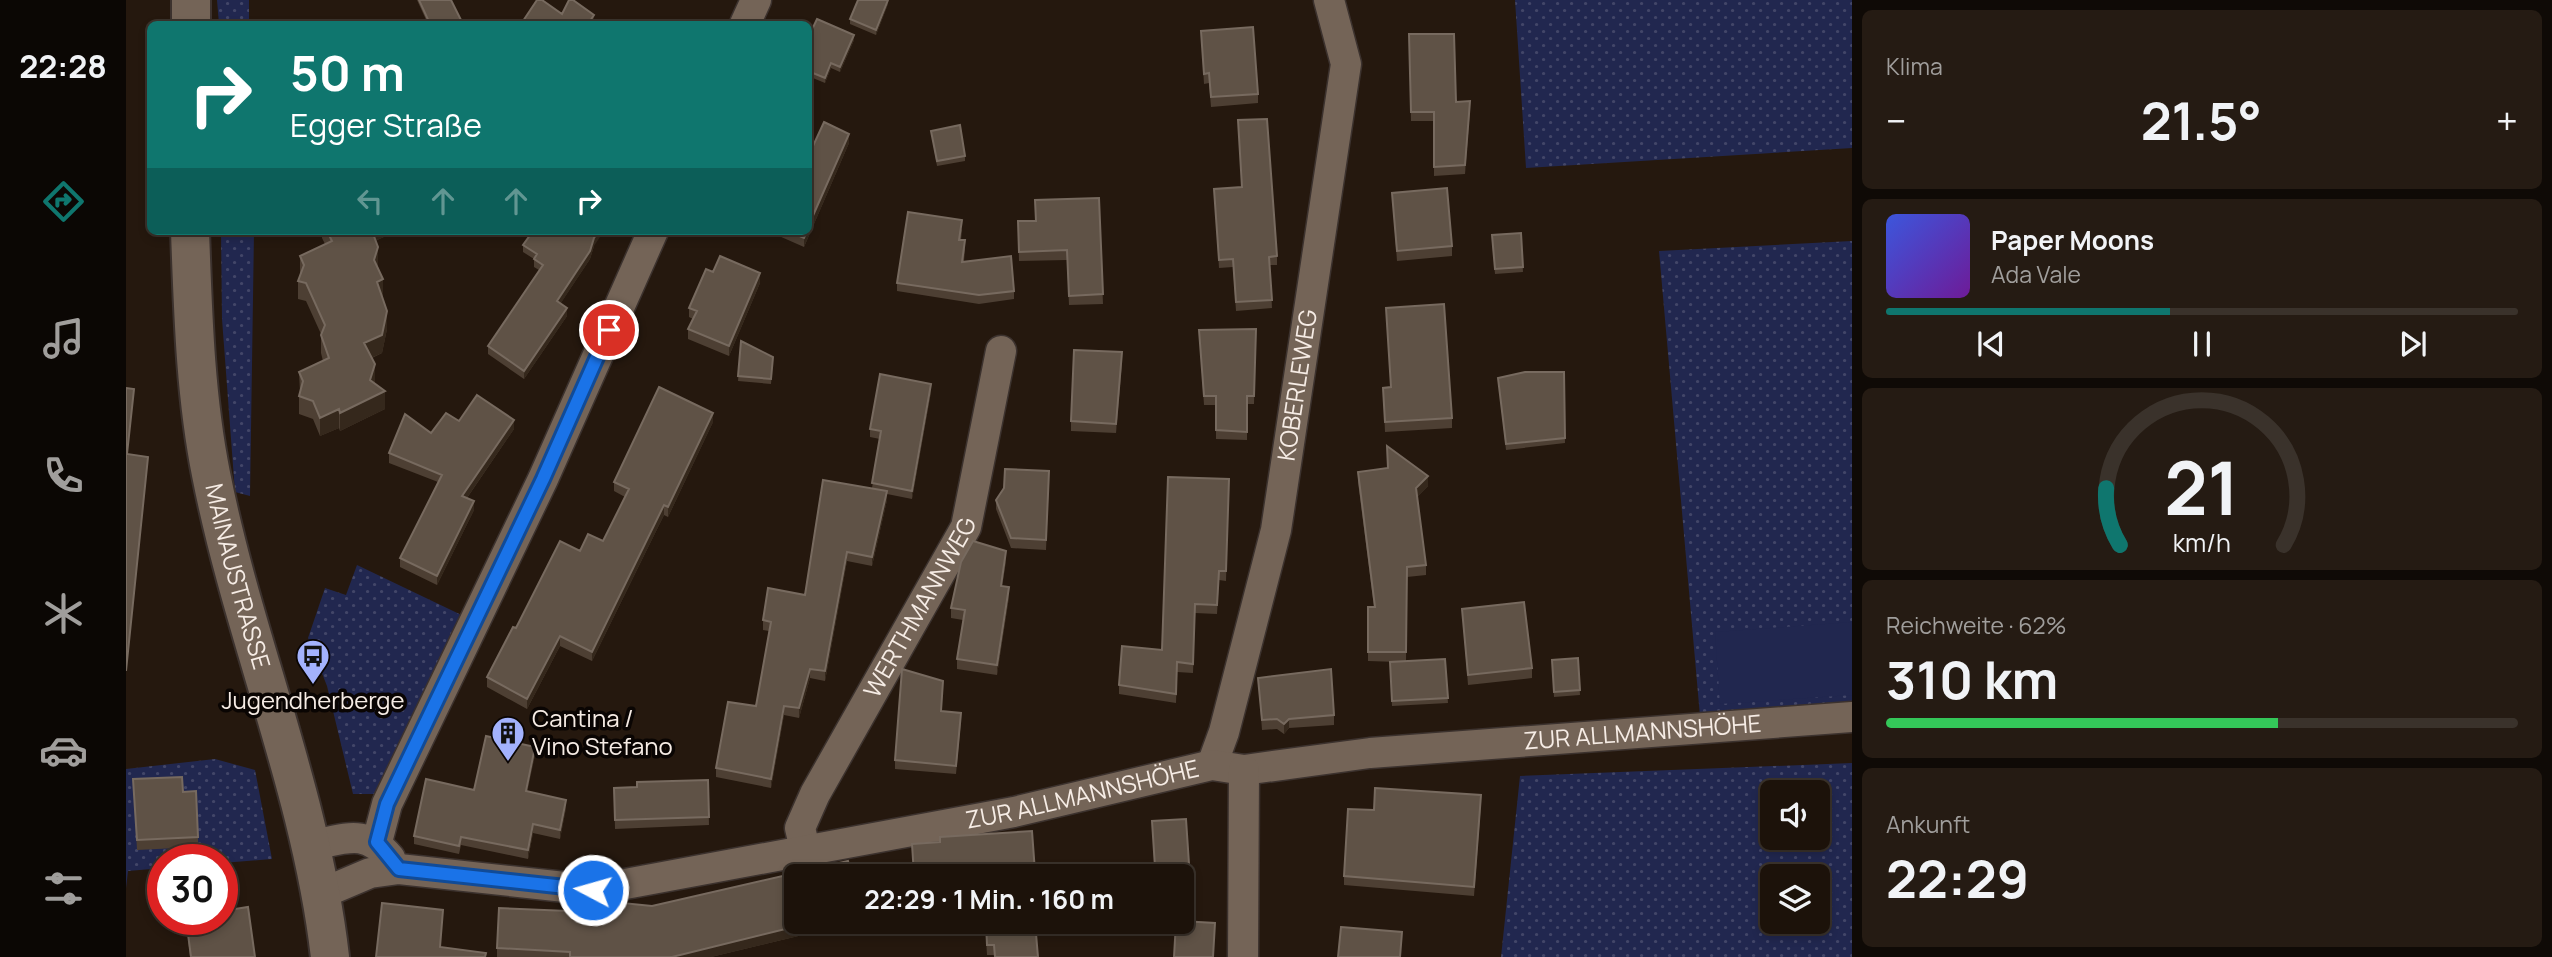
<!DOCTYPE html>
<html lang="de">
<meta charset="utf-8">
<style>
:root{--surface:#1c120a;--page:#251b13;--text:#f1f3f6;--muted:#a09e9c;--line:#3a322b;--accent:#0f766e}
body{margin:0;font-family:Manrope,sans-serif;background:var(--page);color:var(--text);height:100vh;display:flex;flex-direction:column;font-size:26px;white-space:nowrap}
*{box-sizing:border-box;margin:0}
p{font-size:23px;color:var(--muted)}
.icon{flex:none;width:38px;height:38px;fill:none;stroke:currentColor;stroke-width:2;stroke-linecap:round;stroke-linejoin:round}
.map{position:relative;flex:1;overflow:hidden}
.panel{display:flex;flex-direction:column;gap:10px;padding:10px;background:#0f0a06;width:700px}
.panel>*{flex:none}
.guide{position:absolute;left:21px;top:21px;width:665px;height:214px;border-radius:10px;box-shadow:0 4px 10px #0003,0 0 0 2px var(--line);background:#0f766e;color:#fff;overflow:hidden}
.controls{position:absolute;left:1634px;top:780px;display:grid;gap:14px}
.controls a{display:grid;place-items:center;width:70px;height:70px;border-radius:10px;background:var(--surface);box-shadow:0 4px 10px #0003,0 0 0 2px var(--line);font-size:35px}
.speed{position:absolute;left:21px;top:844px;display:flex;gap:14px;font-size:35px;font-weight:700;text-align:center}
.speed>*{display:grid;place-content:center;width:91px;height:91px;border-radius:50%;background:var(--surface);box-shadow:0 4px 10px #0003,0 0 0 2px var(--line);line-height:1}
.speed .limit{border:10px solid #d22;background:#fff;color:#111}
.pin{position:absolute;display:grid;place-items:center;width:60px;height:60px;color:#fff;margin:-30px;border:4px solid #fff;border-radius:50%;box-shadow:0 2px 7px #0007}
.me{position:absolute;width:77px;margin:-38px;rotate:276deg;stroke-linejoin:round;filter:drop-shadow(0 0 5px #0008)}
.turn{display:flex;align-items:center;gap:24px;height:147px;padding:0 28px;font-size:32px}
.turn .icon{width:91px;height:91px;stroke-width:2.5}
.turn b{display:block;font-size:49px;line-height:60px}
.lanes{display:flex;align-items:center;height:66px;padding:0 28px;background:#0003;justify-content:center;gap:35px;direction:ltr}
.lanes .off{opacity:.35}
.big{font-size:52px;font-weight:700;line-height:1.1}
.panel .tile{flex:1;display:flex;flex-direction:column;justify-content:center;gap:10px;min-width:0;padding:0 24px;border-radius:10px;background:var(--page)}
.panel .dial{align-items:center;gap:0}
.dial svg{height:182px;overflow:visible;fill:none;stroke:var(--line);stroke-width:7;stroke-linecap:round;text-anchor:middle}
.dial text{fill:var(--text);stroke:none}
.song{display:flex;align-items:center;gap:21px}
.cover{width:84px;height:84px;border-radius:10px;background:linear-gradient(135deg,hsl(230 70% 55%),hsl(280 70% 35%))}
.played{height:7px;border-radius:4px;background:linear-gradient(90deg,var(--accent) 45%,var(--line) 45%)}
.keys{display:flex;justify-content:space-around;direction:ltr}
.heat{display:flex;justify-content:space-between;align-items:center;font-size:38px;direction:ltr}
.charge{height:10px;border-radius:5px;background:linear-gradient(90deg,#34c759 62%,var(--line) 0)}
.trip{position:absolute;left:658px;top:864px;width:410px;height:70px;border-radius:10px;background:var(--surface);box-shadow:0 4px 10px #0003,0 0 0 2px var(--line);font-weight:700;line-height:70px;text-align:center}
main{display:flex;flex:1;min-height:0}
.menu{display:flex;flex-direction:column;width:126px;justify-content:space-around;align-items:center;background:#0b0704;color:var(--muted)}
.menu .icon{width:49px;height:49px}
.menu .selected{color:var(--accent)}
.menu b{font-size:32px;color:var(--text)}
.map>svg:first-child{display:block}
</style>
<main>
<nav class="menu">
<b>22:28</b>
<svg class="icon selected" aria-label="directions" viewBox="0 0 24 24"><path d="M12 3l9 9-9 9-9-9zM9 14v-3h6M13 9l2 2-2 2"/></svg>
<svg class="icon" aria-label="music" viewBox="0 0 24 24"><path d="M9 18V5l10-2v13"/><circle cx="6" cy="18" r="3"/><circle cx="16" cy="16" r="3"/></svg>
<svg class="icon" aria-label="phone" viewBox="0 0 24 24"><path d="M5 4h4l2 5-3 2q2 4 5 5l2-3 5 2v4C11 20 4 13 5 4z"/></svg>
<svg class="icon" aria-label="climate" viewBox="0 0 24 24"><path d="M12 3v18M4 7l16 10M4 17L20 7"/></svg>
<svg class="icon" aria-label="car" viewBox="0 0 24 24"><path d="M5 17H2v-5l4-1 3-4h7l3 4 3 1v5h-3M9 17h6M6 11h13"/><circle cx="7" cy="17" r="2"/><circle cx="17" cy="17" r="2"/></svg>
<svg class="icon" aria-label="filters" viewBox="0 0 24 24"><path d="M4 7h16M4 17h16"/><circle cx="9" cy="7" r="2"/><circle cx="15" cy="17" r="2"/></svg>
</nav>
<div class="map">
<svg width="1726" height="957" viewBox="0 0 1726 957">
<defs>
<pattern id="grass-dots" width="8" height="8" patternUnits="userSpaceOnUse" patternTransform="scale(1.75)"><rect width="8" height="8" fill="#21274f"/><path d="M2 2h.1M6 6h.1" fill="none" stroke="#424668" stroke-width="1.8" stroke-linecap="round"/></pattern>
</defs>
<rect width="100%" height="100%" fill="#25180e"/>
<!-- grass -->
<path fill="url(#grass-dots)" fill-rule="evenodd" d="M 91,0 L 123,0 L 123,24 L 93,24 Z
M 1389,0 L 1726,0 L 1726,148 L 1400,168 Z
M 95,231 L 128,231 L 124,496 L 109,492 L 96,319 Z
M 1726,241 L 1726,706 L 1574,716 L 1533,251 Z
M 231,565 L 348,621 L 266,794 L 227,794 L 201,686 L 182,638 L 199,588 L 220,595 Z
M 89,759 L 129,770 L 146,859 L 96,863 L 96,859 L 37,859 L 37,868 L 2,871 L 0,888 L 0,769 Z
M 1726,763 L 1726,957 L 1375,957 L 1394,776 ZM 1647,793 L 1692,793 L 1692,838 L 1647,838 ZM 1647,877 L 1692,877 L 1692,922 L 1647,922 Z"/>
<!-- park -->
<path fill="#21274f" d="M 1726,622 L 1726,695 L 1594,704 L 1589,632 Z"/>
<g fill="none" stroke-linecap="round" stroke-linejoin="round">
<defs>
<g id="street">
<path d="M 619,24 L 630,0"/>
<path id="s1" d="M 1086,765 L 1098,732 L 1150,530 L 1220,64 L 1203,0"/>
<path d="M 251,842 L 261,804 L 417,479 L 527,231"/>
<path d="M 186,845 C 220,839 239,828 264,858"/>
<path id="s2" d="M 679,849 L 674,828 L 689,794 L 840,527 L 875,351"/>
<path id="s3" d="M 197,893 L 244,873 L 273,869 L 467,890 L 888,812 L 1086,765 L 1118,770 L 1244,753 L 1726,717"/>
<path d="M 1117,957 L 1118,770"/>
</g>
<g id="secondary">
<path d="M 65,0 L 65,24"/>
<path id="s4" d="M 64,231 C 67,312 69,394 85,474 C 117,637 185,791 204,957"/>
</g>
</defs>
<!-- street casing -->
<use href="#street" stroke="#3c322e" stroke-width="33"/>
<!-- secondary casing -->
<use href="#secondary" stroke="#3c322e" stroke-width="42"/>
<!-- street -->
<use href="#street" stroke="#746457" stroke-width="30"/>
<!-- secondary -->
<use href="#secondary" stroke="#746457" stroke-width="38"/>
</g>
<!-- wall -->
<path fill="#4d3f33" d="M 291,0 L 325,0 L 337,24 L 302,24 Z
M 762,4 L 750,35 L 724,24 L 724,19 Z
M 1075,31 L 1132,94 L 1132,103 L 1085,107 L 1083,83 L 1078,84 Z
M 1283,34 L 1330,102 L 1344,110 L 1339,174 L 1308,176 L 1308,121 L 1285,121 Z
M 682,38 L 728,40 L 714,72 L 705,68 L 699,83 L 682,76 Z
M 805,131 L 839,156 L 839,161 L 811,166 Z
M 723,143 L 678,247 L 653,236 L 653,231 L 682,231 L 687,146 Z
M 1116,187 L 1151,256 L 1151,265 L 1144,265 L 1146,308 L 1110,311 L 1107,267 L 1093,268 L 1088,189 Z
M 1266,193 L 1326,246 L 1326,256 L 1271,261 Z
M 973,198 L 977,304 L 943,305 L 941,260 L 893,261 L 892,221 L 909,221 Z
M 836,229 L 835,240 L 839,249 L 838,261 L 888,291 L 888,299 L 853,304 L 771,291 L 771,283 Z
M 196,231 L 269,232 L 249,241 L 251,267 L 261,329 L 256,353 L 246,358 L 248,383 L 259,409 L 214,431 L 213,428 L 194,436 L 187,419 L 173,414 L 173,396 L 174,392 L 173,372 L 197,361 L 195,353 L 195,334 L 180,301 L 172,299 L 172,281 L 174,275 L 174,256 L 199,244 L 196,238 Z
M 1395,233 L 1397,272 L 1369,274 L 1366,240 Z
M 397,245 L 468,246 L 464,259 L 434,304 L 441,316 L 398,379 L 362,354 L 362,346 L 413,270 L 408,267 L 408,259 L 397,252 Z
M 587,272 L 634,283 L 603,356 L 562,339 L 562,329 L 567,319 L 563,317 L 563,308 Z
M 1260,308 L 1326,418 L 1326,428 L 1259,432 L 1257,388 L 1265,387 Z
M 1130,329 L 1128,404 L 1121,404 L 1121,440 L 1090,439 L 1090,405 L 1078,405 L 1073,330 Z
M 615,341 L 647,357 L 645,384 L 612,381 Z
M 996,362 L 990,433 L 945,431 L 945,421 Z
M 1438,372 L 1439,443 L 1380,450 L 1372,378 Z
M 805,392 L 786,499 L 761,494 L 761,500 L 746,566 L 721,561 L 699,681 L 684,678 L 673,718 L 658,715 L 645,788 L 590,777 L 590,768 L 630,706 L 643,631 L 637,630 L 637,620 L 679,595 L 746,488 L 754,439 L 744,437 L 744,429 Z
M 333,421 L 388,429 L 341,498 L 348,510 L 311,585 L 274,567 L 274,558 L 312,482 L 263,463 L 263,453 Z
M 587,422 L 542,517 L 538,515 L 466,661 L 434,646 L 401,709 L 361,687 L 361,677 L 454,551 L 477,541 L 499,497 L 488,491 L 488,482 Z
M 1261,446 L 1302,486 L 1291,497 L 1300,565 L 1300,575 L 1281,577 L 1280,661 L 1319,659 L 1322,703 L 1266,706 L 1264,662 L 1272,662 L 1242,661 L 1242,607 L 1248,607 L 1232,482 L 1232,472 L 1262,468 Z
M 1103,479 L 1100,581 L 1093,580 L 1091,614 L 1069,613 L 1067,673 L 1051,672 L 1050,703 L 993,694 L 993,685 L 1036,650 Z
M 923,481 L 920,550 L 885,548 L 870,509 L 870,500 L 878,488 Z
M 880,561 L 876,586 L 883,597 L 871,675 L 831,669 L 831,659 L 837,620 L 825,618 L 825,608 Z
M 1336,609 L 1406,668 L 1406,678 L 1342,685 Z
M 1452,658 L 1454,695 L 1428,697 L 1426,660 Z
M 1132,678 L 1208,715 L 1208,725 L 1163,728 L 1158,734 L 1151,729 L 1136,730 Z
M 817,690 L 815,711 L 835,721 L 830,774 L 769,769 L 769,760 Z
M 409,755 L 401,791 L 440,808 L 434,839 L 407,833 L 402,859 L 335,845 L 333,854 L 288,844 L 288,836 L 348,790 Z
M 7,779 L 57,792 L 72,837 L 72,847 L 11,850 Z
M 582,780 L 583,825 L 489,829 L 488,788 L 511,787 Z
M 1355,804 L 1348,896 L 1218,885 L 1218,876 L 1248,810 Z
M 1026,821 L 1063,864 L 1063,874 L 1029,877 Z
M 906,831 L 909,877 L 762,877 L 788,875 L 786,844 Z
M 60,919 L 129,957 L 64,957 Z
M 670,922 L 761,922 L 719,932 L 718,925 L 585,957 L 371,957 L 371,948 Z
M 774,922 L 843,922 L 774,928 Z
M 859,922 L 909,922 L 912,957 L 868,957 L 868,955 L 861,955 Z"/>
<!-- shaded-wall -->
<path fill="#35281c" d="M 762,0 L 762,4 L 750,35 L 750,30 Z
M 468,15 L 468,24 L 462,24 Z
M 728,35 L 728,40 L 714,72 L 714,67 Z
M 705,63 L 705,68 L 699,83 L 699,78 Z
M 1344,101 L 1344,110 L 1339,174 L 1339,165 Z
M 723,134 L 723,143 L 678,247 L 678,238 L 681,231 L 682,231 L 682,227 Z
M 244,231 L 269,231 L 269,232 L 244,243 Z
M 473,231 L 478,231 L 468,246 L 464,259 L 431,309 L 431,301 Z
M 252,247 L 252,265 L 248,279 L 248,260 Z
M 634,273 L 634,283 L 603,356 L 603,346 Z
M 257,279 L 257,297 L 251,300 L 251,282 Z
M 441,308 L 441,316 L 398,379 L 398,371 Z
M 261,311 L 261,329 L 256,353 L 238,361 L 238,343 Z
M 996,352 L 996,362 L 990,433 L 990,424 Z
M 249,364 L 249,382 L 244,398 L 244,380 Z
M 805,384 L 805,392 L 786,499 L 786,491 Z
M 259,391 L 259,409 L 214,431 L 214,413 Z
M 213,409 L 213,428 L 194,436 L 194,418 Z
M 587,413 L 587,422 L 542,517 L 542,507 Z
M 388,420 L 388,429 L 336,505 L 336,496 Z
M 1302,476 L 1302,486 L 1290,498 L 1290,488 Z
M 761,491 L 761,500 L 746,566 L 746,557 Z
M 348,501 L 348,510 L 311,585 L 311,576 Z
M 538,505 L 538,515 L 466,661 L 466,652 Z
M 880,551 L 880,561 L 875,596 L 875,586 Z
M 721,552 L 721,561 L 699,681 L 699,671 Z
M 883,587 L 883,597 L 871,675 L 871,665 Z
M 434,636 L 434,646 L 401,709 L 401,699 Z
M 684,669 L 684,678 L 673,718 L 673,708 Z
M 658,706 L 658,715 L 645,788 L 645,779 Z
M 1163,719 L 1163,728 L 1158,734 L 1158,724 Z
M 409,747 L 409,755 L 400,799 L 400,791 Z
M 440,800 L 440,808 L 434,839 L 434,830 Z
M 407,824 L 407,833 L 402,859 L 402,850 Z
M 688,922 L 718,922 L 718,925 L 585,957 L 546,957 Z
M 719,922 L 761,922 L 719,932 Z"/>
<!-- building -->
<path fill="#5f5246" stroke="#776a5f" stroke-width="2" d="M 293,0 L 325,0 L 337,24 L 304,24 Z
M 411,0 L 416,0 L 436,14 L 443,0 L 447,0 L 468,15 L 462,24 L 401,24 L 397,21 Z
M 732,0 L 762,0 L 750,30 L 724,19 Z
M 691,19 L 728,35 L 714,67 L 705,63 L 699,78 L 682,71 L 682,38 Z
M 1127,27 L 1132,94 L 1085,97 L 1083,73 L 1078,74 L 1075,31 Z
M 1283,34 L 1328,34 L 1330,102 L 1344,101 L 1339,165 L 1308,167 L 1308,112 L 1285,112 Z
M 1141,119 L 1151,256 L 1143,257 L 1146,300 L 1110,302 L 1107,259 L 1093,260 L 1088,189 L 1116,187 L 1112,120 Z
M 698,122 L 723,134 L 682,227 L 682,145 L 687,146 Z
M 834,125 L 839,156 L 811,161 L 805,131 Z
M 1321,188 L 1326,246 L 1271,251 L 1266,193 Z
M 973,198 L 977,294 L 943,296 L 941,250 L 893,252 L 892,221 L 910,221 L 909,200 Z
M 782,212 L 836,220 L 833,240 L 839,240 L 836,262 L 885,256 L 888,291 L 853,295 L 771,283 Z
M 201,231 L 246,231 L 252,247 L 248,260 L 257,279 L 251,282 L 261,311 L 256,335 L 238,343 L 249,364 L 244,380 L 259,391 L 214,413 L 213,409 L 194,418 L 187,401 L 173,396 L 177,381 L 173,372 L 203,358 L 195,335 L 199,325 L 180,283 L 172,281 L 178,265 L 174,256 L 206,241 Z
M 407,231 L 473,231 L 468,238 L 464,251 L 431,301 L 441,308 L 398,371 L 362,346 L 417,265 L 408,259 L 411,254 L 397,245 Z
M 662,231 L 681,231 L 678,238 Z
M 1395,233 L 1397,267 L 1369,269 L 1366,235 Z
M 594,256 L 634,273 L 603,346 L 562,329 L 571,311 L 563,308 L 580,269 L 587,272 Z
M 1318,304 L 1326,418 L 1259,422 L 1257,388 L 1265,387 L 1260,308 Z
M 1130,329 L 1128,396 L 1121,396 L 1121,432 L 1090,430 L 1090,396 L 1078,396 L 1073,330 Z
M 615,341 L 647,357 L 645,379 L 612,376 Z
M 948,350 L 996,352 L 990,424 L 945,421 Z
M 1399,372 L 1438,372 L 1439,438 L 1380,444 L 1372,378 Z
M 754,374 L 805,384 L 786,491 L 746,483 L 755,431 L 744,429 Z
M 533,387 L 587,413 L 542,507 L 538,505 L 466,652 L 434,636 L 401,699 L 361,677 L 387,627 L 390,628 L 434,541 L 454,551 L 462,534 L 477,541 L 503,489 L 488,482 Z
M 0,388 L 8,389 L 1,454 L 22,457 L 0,671 Z
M 351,395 L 388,420 L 336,496 L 348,501 L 311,576 L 274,558 L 316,475 L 263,453 L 279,414 L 305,433 L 320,413 L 333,421 Z
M 1261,446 L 1302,476 L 1290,488 L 1300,565 L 1281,567 L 1280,652 L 1242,652 L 1242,607 L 1249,607 L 1232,472 L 1262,468 Z
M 879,469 L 923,471 L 920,540 L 885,538 L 870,500 L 878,488 Z
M 1042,477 L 1103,479 L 1100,571 L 1093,571 L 1091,605 L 1069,604 L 1067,664 L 1051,662 L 1050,694 L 993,685 L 996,646 L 1036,650 Z
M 697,480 L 761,491 L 746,557 L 721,552 L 699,671 L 684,669 L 673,708 L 658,706 L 645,779 L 590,768 L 602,702 L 630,706 L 645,622 L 637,620 L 642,588 L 679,595 Z
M 847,541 L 880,551 L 875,586 L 883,587 L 871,665 L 831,659 L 839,610 L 825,608 L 835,562 Z
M 1398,602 L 1406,668 L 1342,675 L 1336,609 Z
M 1452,658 L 1454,690 L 1428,692 L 1426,660 Z
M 1319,659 L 1322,698 L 1266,701 L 1264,662 Z
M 776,669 L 817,681 L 815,711 L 835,713 L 830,766 L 769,760 Z
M 1205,669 L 1208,715 L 1163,719 L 1158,724 L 1151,719 L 1136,720 L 1132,678 Z
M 360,736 L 409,747 L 400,791 L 440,800 L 434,830 L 407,824 L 402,850 L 335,837 L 333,846 L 288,836 L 300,779 L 348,790 Z
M 56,777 L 57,792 L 70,791 L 72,837 L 11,840 L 7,779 Z
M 582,780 L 583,817 L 489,820 L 488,788 L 511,787 L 511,782 Z
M 1249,788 L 1355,795 L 1348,887 L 1218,876 L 1222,809 L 1248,810 Z
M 1060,819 L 1063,864 L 1029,867 L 1026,821 Z
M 906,831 L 909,872 L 905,873 L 906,877 L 762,877 L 788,875 L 786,844 L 814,842 L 814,837 Z
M 722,861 L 726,877 L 670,877 L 670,922 L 688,922 L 546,957 L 444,957 L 444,952 L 371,948 L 373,908 L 466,912 L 467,900 L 526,906 Z
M 256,903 L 317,910 L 314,947 L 360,953 L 359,957 L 250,957 Z
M 122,907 L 129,957 L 65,957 L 60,919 L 96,919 L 96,911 Z
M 1055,921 L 1089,923 L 1087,957 L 1048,957 L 1050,922 L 1055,922 Z
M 860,922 L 909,922 L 912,957 L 869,957 L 868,945 L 861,945 Z
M 1215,927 L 1276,932 L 1274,957 L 1212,957 Z"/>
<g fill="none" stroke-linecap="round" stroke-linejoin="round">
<defs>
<path id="route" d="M 467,890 L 273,869 L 251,842 L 261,804 L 417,479 L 483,330"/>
</defs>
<!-- route casing -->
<use href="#route" stroke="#114b97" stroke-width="18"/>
<!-- route -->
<use href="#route" stroke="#1a73e8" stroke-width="12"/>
</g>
<!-- icons -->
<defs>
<symbol id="bus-pin" viewBox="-11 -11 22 30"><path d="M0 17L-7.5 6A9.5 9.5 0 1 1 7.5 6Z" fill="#a3b2fd" stroke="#0a0503"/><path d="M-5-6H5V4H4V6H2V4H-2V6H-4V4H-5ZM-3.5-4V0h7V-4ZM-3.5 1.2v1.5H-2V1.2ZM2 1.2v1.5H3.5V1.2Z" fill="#111"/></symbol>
<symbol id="building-pin" viewBox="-11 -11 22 30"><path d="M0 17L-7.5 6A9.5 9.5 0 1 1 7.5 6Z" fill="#a3b2fd" stroke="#0a0503"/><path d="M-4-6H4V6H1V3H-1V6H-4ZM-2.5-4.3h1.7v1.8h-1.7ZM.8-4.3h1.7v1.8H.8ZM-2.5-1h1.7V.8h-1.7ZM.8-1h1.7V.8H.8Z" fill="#111"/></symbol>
</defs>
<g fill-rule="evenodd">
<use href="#bus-pin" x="168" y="637" width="38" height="52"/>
<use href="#building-pin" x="363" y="714" width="38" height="52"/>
</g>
<g text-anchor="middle" stroke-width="7" stroke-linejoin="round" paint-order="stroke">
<!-- street labels -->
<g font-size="24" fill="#f6ece5" stroke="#0a0503">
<text dy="8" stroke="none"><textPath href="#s1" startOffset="390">KOBERLEWEG</textPath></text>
<text dy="8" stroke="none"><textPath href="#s4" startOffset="350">MAINAUSTRASSE</textPath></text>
<text dy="8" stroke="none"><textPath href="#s2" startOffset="273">WERTHMANNWEG</textPath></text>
<text dy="8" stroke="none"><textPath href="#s3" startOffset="1340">ZUR ALLMANNSHÖHE</textPath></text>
<text dy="8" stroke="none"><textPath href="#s3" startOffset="774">ZUR ALLMANNSHÖHE</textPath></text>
</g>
<!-- poi labels -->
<g font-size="24" fill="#f6ece5" stroke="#0a0503">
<text x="187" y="709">Jugendherberge</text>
<text x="406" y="727" text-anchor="start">Cantina /<tspan x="406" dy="28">Vino Stefano</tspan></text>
</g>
</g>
</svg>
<div class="controls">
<a><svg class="icon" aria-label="sound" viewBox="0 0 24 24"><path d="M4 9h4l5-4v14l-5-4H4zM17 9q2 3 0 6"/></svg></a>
<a><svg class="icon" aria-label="layers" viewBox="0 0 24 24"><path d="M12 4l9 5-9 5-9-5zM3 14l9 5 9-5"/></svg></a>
</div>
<div class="speed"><div class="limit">30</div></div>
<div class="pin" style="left:483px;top:330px;background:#d93025"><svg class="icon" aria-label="arrive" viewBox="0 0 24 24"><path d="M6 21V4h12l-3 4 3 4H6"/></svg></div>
<svg class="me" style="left:467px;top:890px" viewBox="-20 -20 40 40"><circle r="17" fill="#1a73e8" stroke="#fff" stroke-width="3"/><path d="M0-11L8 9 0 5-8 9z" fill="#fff"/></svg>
<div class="trip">22:29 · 1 Min. · 160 m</div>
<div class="guide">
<div class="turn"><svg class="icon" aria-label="right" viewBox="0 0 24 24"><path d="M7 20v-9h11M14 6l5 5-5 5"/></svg><div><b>50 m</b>Egger Straße</div></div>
<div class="lanes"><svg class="icon off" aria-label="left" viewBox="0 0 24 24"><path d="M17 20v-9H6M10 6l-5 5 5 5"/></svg><svg class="icon off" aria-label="ahead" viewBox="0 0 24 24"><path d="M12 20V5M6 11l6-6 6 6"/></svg><svg class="icon off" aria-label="ahead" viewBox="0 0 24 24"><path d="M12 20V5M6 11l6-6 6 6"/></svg><svg class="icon" aria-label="right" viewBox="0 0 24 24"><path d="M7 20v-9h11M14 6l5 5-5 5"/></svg></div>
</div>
</div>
<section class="panel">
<div class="tile"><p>Klima</p>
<div class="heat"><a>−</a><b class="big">21.5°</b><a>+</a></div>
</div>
<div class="tile">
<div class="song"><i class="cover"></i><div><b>Paper Moons</b><p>Ada Vale</p></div></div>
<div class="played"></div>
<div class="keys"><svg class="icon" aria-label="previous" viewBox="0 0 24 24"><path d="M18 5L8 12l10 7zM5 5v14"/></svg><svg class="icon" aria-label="pause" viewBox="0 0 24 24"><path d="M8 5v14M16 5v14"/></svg><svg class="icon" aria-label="next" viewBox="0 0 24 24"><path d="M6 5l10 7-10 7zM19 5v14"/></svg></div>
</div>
<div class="tile dial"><svg viewBox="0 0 100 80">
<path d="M14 69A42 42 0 1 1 86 69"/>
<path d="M14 69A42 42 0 0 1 8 44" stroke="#0f766e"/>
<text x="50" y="56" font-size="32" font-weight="700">21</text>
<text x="50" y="72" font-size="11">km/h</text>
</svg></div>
<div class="tile"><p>Reichweite · 62%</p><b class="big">310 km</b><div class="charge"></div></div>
<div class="tile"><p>Ankunft</p><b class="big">22:29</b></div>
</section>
</main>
